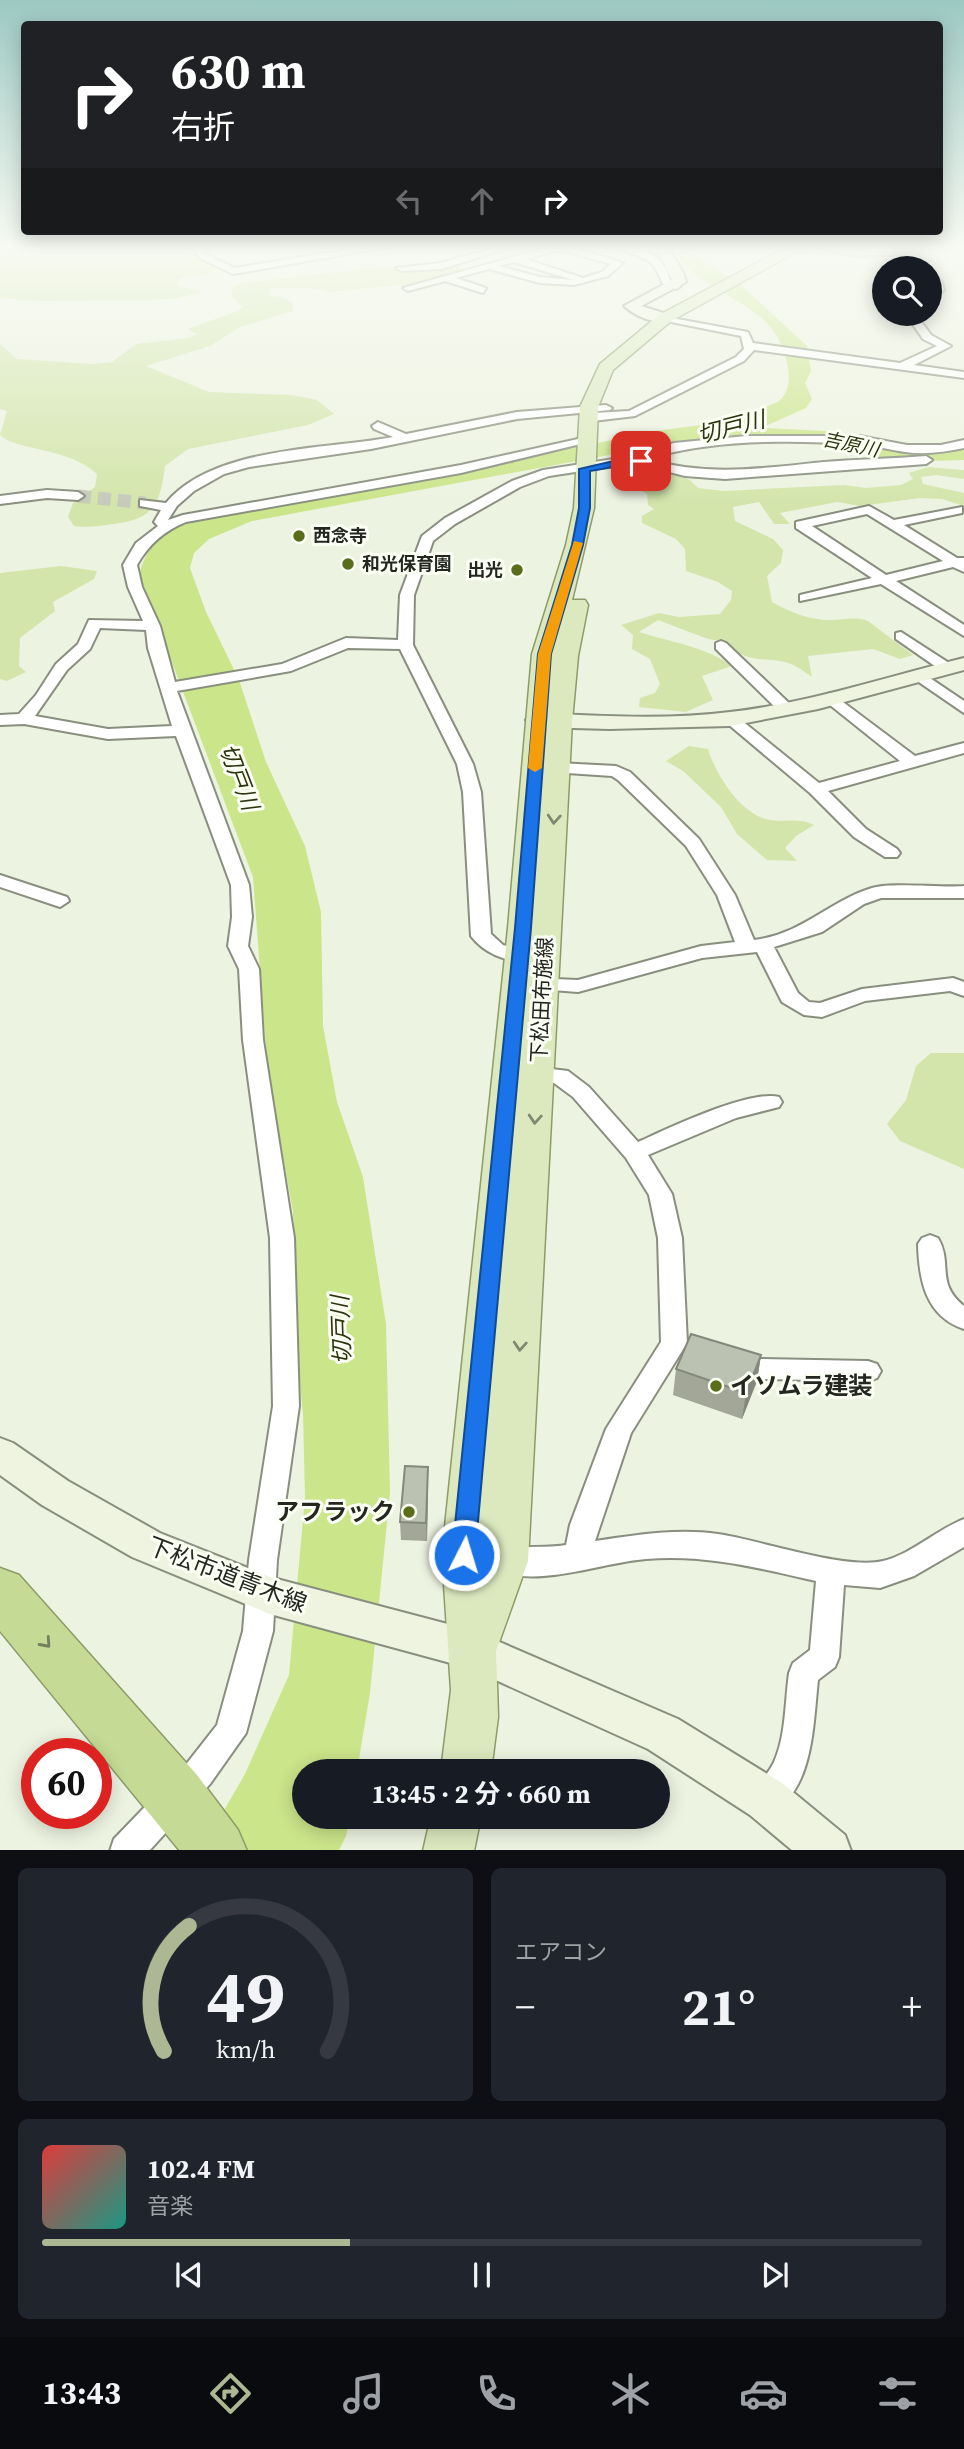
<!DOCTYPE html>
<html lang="ja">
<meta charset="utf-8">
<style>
:root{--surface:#171b24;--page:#20242c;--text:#f1f3f6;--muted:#9ea1a6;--line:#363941;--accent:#adb793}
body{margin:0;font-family:"Source Serif 4","Noto Sans JP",serif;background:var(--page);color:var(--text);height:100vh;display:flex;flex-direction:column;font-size:26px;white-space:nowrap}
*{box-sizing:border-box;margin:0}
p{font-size:23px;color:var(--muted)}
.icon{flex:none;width:38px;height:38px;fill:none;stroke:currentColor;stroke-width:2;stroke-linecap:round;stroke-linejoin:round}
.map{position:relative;height:1850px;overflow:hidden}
.side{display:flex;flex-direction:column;gap:18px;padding:18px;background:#0d0f14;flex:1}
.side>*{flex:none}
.top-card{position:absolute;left:21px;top:21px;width:922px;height:214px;border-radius:7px;box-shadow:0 4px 18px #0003;background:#202124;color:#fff;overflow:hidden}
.buttons{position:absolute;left:872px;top:256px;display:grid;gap:14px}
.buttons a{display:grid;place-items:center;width:70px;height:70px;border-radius:50%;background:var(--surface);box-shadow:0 4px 18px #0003;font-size:35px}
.speed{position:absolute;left:21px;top:1738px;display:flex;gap:14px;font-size:35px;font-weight:700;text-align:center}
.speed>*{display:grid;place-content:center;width:91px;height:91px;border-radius:50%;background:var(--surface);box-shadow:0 4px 18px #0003;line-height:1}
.speed .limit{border:10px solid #d22;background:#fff;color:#111}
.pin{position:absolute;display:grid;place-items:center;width:60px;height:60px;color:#fff;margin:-30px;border-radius:14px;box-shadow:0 4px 10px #0006}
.me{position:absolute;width:77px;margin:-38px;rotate:5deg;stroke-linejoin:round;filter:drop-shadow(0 0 5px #0008)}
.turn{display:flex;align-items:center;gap:24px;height:147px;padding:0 35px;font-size:32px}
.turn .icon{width:91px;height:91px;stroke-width:2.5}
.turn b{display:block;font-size:49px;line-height:60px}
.lanes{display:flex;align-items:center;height:66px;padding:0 35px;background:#0003;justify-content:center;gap:35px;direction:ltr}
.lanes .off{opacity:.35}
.big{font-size:52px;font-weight:700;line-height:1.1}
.side .card{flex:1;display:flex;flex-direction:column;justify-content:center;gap:10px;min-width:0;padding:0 24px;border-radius:10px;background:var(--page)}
.side .dial{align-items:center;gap:0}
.dial svg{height:182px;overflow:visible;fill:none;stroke:var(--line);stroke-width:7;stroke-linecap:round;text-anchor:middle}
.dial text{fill:var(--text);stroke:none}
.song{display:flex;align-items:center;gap:21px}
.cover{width:84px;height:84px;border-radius:10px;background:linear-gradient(135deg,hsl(0 70% 55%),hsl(170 70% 35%))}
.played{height:7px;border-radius:4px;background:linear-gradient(90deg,var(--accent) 35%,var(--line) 35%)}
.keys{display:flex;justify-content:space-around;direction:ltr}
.heat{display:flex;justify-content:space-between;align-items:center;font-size:38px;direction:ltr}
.side .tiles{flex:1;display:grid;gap:18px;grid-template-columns:1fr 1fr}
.card:last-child{grid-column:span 2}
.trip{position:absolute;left:292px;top:1759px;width:378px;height:70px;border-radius:35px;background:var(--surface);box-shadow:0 4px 18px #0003;font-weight:700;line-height:70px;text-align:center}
.dock{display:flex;height:112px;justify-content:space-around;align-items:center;background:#090b0e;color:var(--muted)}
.dock .icon{width:49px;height:49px}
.dock .selected{color:var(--accent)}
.dock b{font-size:32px;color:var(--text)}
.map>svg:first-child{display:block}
</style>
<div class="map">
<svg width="964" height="1851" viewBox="0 0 964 1851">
<rect width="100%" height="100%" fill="#edf3e1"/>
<!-- green -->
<path fill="#d3e5ab" d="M 0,246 L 162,246 L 183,248 L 222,266 L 211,272 L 178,279 L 179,286 L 202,292 L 174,299 L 39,301 L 0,298 Z
M 456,266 L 467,270 L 410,284 L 329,292 L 312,288 L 271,288 L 267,295 L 285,298 L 292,303 L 293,311 L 240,327 L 210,346 L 146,366 L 209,392 L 292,395 L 317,400 L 334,414 L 308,425 L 188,449 L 165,466 C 160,505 154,519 113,524 C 100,526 88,528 74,526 L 68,517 L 73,503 L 95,487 L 97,474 C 68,447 16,451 0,435 L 7,411 L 0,409 L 0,344 L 17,359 L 93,364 L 112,362 L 136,344 L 188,338 L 197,334 L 188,329 L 238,311 L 243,307 L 231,296 L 233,287 L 242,283 L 356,270 Z
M 928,467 L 964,470 L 964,479 L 936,475 L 921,477 L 923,484 L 964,493 L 964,506 L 942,499 L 920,498 L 860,506 L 837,502 L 780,513 L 790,524 L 774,524 L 759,502 L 733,507 L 735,521 L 773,539 L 783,550 L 781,563 L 767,576 L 772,602 C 790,612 808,620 830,620 C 843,620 855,616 868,621 L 913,655 L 900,659 L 873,649 L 808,656 L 812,677 C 805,672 797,666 788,663 C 765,656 744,665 728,642 L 708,639 L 658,620 L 639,632 C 670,642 707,647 732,666 L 702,676 L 713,700 L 686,712 L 639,707 L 640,698 L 655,693 L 660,684 L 650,659 L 632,649 L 633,635 L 621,625 L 659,613 L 679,617 L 720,614 L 731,600 L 732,591 L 718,582 L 686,571 L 685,549 L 676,539 L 642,523 L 642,516 L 654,509 L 648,505 L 647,494 L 636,488 L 632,479 L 667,472 L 690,480 L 698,488 L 724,491 L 844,485 L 866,488 L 901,485 L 913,479 L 909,473 Z
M 61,566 L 97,571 L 94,579 L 53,602 L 55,611 L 20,638 L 19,666 L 26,672 L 7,681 L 0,679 L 0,573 Z
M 689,746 L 708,749 C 715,773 739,812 766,819 C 783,824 797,816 814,825 L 796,836 L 785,848 L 797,861 L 767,860 L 737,834 L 721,807 L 683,771 L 666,761 Z
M 931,1053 L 964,1053 L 964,1169 L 900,1141 L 887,1124 L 906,1100 L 916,1066 Z"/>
<!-- water -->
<path fill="#cbe58a" d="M 676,246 L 696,246 L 692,254 L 741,285 L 807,346 L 811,371 L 805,383 L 812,399 L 806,408 L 743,436 L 663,445 L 252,521 L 209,539 L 194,553 L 190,568 L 206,612 L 239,680 L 266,762 L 305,846 L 321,912 L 323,1026 L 337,1102 L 363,1177 L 386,1324 L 390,1492 L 370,1693 L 357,1771 L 304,1771 L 304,1816 L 350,1817 L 346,1836 L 339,1850 L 201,1850 L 245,1774 L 289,1675 L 305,1497 L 303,1414 L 296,1347 L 293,1211 L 268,1077 L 253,877 L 139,575 C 146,549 158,536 182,524 L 391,486 L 655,431 L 724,422 L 778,402 C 789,392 790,381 788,368 C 778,299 708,301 675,253 Z"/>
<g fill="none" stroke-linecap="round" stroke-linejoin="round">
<!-- river -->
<path fill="#cbe58a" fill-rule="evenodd" d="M 738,423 L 765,428 L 827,431 L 899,448 L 964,446 L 964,460 L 899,462 L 827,445 L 765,442 L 730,434 L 727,429 L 730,424 Z"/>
<!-- street-tunnel -->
<path stroke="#c5caba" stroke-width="13" stroke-dasharray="13 7" stroke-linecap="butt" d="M 78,496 L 145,503"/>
<defs>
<path id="street" d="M 190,246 L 199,246 L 208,255 L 234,268 L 372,246 L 394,246 L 233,274 L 202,259 Z
M 501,246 L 516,246 L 441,269 L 401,271 L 396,268 L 441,263 Z
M 552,246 L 568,246 L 623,263 L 608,276 L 574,285 L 540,283 L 489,269 L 456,278 L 486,288 L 483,293 L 445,281 L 408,291 L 403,288 ZM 560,250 L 611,264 L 602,272 L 583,278 L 525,259 ZM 514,262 L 573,280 L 540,277 L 499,266 Z
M 618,246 C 642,246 665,256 670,280 L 681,286 L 676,289 L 663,284 C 649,250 644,264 618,246 Z
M 900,246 L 909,246 L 928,266 L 930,268 L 929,269 L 920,268 Z
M 929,270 L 942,282 L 944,290 L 929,303 L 934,284 L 929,279 Z
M 905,313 L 915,313 L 931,335 L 951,346 L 914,365 L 964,372 L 964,378 L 754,350 L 744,361 L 635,416 L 593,421 L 587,417 L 593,413 L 629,411 L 736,357 L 744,349 L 741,336 L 661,320 L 661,316 L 748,332 L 753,343 L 900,363 L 937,346 L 923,339 Z
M 606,405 L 612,408 L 610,410 L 517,419 L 371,449 L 249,467 L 224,474 L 194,491 L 177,506 L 168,520 L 183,515 L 461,465 L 587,437 L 593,441 L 461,473 L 186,522 C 164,531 149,544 137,565 L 142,587 L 160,626 L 175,682 L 282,664 L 346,638 L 398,640 L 400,595 L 422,536 L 445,518 L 512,481 L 543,470 L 633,456 L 674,443 L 746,436 L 859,436 L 907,445 L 941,445 L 964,440 L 964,448 C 945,452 925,455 905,452 C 889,450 873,445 857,444 C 789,440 712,439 647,459 C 707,477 763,468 824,462 C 858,459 892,459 926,456 L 932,460 L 926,464 L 725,479 L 685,476 L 634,463 L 549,476 L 520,487 L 455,524 L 433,541 L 414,595 L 413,645 L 473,764 L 481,792 L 491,934 L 503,945 L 526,951 L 529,955 L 526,959 C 507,964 483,952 471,936 L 463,792 L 457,764 L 400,649 L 348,648 L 291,671 L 177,691 L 249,885 L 252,917 L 248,946 L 259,969 L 263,1040 L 294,1238 L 299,1406 L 277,1560 L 273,1631 L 246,1733 L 210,1784 L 149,1851 L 110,1851 L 114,1839 L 188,1762 L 217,1725 L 243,1631 L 249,1560 L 273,1406 L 270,1238 L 243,1040 L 239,969 L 228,946 L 232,917 L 231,885 L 176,736 L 108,739 L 24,724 L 0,725 L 0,715 L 19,714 L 36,695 L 56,664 L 78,644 L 89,620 L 143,621 L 128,587 L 123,565 L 136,543 L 158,526 L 154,522 L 161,510 L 140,506 L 140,500 L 166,503 C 213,446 325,450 393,437 L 374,429 L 372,426 L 378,422 L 406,434 L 517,412 ZM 100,628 L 146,630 L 148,648 L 172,726 L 108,729 L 35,716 L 67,670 L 90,649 Z
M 47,490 L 78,492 L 84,496 L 78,500 L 47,498 L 0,504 L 0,496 Z
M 869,506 L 894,520 L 962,507 L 962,513 L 904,525 L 957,558 L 964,558 L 964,572 L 953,567 L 896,581 L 964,625 L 964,636 L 881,584 L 800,601 L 800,595 L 872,578 L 796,528 L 796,522 ZM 867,514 L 943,561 L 886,575 L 812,526 Z
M 901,632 L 952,665 L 952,671 L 942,671 L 896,639 L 896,633 Z
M 721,641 L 726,643 L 792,706 L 792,712 L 780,712 L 716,649 L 716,643 Z
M 918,670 L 964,701 L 964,713 L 913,678 L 913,672 Z
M 831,693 L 915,756 L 964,743 L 964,753 L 828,791 L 866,829 L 897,849 L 900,853 L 897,857 L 885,857 L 854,837 L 810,793 L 722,719 L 724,716 L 736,716 L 819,783 L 900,761 L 825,701 L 825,695 Z
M 558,763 L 616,766 L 630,772 L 699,839 L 735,895 L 754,940 C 803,934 829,901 872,888 C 892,882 940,888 964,886 L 964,898 L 881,898 L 864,904 L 822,932 L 774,947 L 798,993 L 809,1002 L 820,1003 L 862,989 L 953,978 L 964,982 L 964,996 L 950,991 L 865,1001 L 822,1017 L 804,1015 L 782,1002 L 757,952 L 702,958 L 578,992 L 525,988 L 522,984 L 525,980 L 532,978 L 578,980 L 701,946 L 735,942 L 717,895 L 686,846 L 618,780 L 612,776 L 552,772 L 550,768 Z
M 0,875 L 67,897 L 69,901 L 60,907 L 0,887 Z
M 527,1066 L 568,1071 L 589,1087 L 638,1142 C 667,1129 750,1089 779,1097 L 782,1102 L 779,1107 L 736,1118 L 648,1155 L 672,1194 L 682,1238 L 687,1343 L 631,1433 L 595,1541 C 635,1535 678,1528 718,1534 C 760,1540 845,1570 883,1561 C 912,1554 936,1530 964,1519 L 964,1547 L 914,1576 L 880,1588 L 844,1585 L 839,1657 L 835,1667 L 818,1680 C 813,1724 814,1795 766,1815 L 755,1810 L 750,1799 C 756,1785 768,1775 774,1762 C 786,1736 785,1701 789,1673 L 793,1663 L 810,1650 L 816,1581 C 759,1568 705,1554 646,1559 C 599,1563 540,1588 493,1570 L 489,1561 L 493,1552 C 514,1544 542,1549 566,1545 L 570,1525 L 606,1429 L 661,1342 L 658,1238 L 649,1195 L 626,1158 L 573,1097 L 554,1083 L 519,1078 L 516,1073 L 519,1068 Z
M 930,1235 L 938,1238 C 953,1263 935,1283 964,1306 L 964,1329 C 925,1316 919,1279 918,1244 L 922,1238 Z
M 734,1351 L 758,1359 L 868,1361 L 877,1364 L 881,1371 L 877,1378 L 868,1381 L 758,1379 L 725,1368 L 721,1361 L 725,1354 Z"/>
<path id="secondary" d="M 660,246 L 672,246 L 670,251 L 683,272 L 686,282 L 641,306 L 670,315 L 670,321 C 654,324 636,317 624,306 L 672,280 L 658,251 Z
M 812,246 L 906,246 L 912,250 L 906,254 L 853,256 Z
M 964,658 L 964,670 L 818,709 L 730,726 L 609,729 L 537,727 L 526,720 L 537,713 C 601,716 666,720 730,712 C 809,703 886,677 964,658 Z
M 0,1438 L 13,1443 L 68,1481 L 160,1533 L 273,1578 L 474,1631 L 678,1719 L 782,1783 L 845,1835 L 851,1851 L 793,1851 L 750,1815 L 648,1749 L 469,1668 L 270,1614 L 132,1557 L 42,1505 L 0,1475 Z"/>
<path id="primary" d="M 789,246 L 807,246 L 671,321 L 613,370 L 598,407 L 594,508 L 572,600 L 585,600 L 588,605 L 578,656 L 572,721 L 528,1561 L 496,1651 L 498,1717 L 491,1771 L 441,1771 L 451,1690 L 442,1555 L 508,928 L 532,654 L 566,545 L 574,508 L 580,407 L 600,364 L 659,315 Z
M 431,1816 L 481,1816 L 474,1851 L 423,1851 Z"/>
<path id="highway" d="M 0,1568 L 19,1575 L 197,1775 L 238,1830 L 247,1851 L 180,1851 L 0,1631 Z"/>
</defs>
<!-- street casing -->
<use href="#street" stroke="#898f7f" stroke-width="4"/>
<!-- secondary casing -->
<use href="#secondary" stroke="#898f7f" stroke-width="4"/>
<!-- primary casing -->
<use href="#primary" stroke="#8d9b6b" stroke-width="3"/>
<!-- highway casing -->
<use href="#highway" stroke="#8d9b6b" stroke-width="3"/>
<!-- street -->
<use href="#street" fill="#fff" fill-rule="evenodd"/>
<!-- secondary -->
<use href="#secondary" fill="#eef4df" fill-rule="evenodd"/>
<!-- primary -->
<use href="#primary" fill="#dce9bf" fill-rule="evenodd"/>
<!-- highway -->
<use href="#highway" fill="#c5da94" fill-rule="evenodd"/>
</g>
<!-- wall -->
<path fill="#a2a798" d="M 761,1355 L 757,1381 L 742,1419 L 673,1395 L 676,1369 Z
M 428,1484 L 427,1541 L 401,1540 L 400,1522 Z"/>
<!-- shaded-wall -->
<path fill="#84887c" d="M 761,1355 L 757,1381 L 742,1419 L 746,1393 Z
M 428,1467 L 428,1484 L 427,1541 L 426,1523 Z"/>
<!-- building -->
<path fill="#bcc2b1" stroke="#84887c" stroke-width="2" d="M 691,1334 L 761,1355 L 746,1393 L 676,1369 Z
M 405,1466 L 428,1467 L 426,1523 L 400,1522 Z"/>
<!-- one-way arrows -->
<defs><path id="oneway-chevron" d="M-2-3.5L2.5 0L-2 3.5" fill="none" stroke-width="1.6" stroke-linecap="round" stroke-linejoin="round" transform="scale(1.75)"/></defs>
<g stroke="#808870">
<use href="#oneway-chevron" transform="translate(554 819) rotate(94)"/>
<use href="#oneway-chevron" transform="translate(535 1119) rotate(94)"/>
<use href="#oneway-chevron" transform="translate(520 1346) rotate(94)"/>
</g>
<use stroke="#74805a" href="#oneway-chevron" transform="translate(46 1643) rotate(48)"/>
<!-- sky -->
<linearGradient id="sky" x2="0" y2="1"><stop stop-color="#9cc8c2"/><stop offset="0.49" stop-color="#f7faf2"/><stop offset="1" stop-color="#f7faf2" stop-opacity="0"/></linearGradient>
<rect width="964" height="505" fill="url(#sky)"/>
<!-- route -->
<path fill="#1a73e8" stroke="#114b97" stroke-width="2" d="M 635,456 L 646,461 L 590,471 L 590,508 L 583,545 L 551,654 L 531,928 L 475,1555 L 472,1562 L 464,1565 L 455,1562 L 452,1555 L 515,928 L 538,654 L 572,545 L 579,508 L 579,469 Z"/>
<!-- slow -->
<path fill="#f59e0b" d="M 574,541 L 583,543 L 551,654 L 542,768 L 535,772 L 528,768 L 538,654 Z"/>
<!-- markers -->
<g fill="#5a6d1b" stroke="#fbfff4" stroke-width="2.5">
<circle cx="299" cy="536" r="7"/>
<circle cx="348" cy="564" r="7"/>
<circle cx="517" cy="570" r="7"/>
<circle cx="716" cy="1386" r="7"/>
<circle cx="409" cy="1512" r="7"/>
</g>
<g text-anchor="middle" stroke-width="6" stroke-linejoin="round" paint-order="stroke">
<!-- far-poi labels -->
<g font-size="18" font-weight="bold" fill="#242620" stroke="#fbfff4" text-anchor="start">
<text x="313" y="542">西念寺</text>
<text x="362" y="570">和光保育園</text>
<text x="503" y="576" text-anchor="end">出光</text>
</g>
<!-- far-water labels -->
<g font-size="19" font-style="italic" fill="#2c350f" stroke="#fbfff4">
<text transform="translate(851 444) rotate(12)" y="7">吉原川</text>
</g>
<!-- street labels -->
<g font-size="21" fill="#242620" stroke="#fbfff4">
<text transform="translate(542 1000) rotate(-87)" y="7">下松田布施線</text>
</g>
<!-- water labels -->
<g font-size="23" font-style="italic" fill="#2c350f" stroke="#fbfff4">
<text transform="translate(731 427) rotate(-14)" y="8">切戸川</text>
<text transform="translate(239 777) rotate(69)" y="8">切戸川</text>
<text transform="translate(341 1330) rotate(-92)" y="8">切戸川</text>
</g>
<!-- near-poi labels -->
<g font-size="24" font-weight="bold" fill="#242620" stroke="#fbfff4" text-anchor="start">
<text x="730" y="1394">イソムラ建装</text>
<text x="395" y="1520" text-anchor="end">アフラック</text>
</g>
<!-- near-street labels -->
<g font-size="24" fill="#242620" stroke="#fbfff4">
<text transform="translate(227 1575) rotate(21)" y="8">下松市道青木線</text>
</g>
</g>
</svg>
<div class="buttons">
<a><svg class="icon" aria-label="search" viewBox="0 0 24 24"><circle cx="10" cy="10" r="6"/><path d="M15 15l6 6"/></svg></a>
</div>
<div class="speed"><div class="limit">60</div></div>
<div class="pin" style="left:641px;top:461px;background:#d93025"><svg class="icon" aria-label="arrive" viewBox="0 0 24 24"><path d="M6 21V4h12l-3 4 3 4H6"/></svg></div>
<svg class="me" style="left:464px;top:1555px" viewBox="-20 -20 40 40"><circle r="17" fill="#1a73e8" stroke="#fff" stroke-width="3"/><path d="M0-11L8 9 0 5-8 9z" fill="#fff"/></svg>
<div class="trip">13:45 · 2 分 · 660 m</div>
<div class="top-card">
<div class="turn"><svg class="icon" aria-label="right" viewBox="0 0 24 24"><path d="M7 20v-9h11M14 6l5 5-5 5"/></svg><div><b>630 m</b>右折</div></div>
<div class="lanes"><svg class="icon off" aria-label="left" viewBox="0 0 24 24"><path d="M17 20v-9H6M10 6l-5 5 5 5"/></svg><svg class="icon off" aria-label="ahead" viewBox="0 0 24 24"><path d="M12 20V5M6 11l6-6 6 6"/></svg><svg class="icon" aria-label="right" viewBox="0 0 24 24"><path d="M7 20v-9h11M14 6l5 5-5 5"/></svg></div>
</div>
</div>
<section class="side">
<div class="tiles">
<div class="card dial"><svg viewBox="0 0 100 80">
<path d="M14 69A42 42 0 1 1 86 69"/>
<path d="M14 69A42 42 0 0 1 25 14" stroke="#adb793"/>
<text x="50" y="56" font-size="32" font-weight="700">49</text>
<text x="50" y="72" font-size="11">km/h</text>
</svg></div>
<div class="card"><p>エアコン</p>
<div class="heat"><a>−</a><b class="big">21°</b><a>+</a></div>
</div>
<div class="card">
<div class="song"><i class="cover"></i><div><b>102.4 FM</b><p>音楽</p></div></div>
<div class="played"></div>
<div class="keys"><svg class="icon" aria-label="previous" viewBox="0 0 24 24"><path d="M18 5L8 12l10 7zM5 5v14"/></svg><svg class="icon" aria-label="pause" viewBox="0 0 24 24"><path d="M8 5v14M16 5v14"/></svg><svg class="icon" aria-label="next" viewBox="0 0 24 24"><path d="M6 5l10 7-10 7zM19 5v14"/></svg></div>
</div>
</div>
</section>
<nav class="dock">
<b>13:43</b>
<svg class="icon selected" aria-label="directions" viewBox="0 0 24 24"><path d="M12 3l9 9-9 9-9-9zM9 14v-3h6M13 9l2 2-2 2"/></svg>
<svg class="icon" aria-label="music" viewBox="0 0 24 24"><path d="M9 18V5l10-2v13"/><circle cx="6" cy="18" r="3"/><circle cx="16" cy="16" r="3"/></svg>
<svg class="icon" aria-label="phone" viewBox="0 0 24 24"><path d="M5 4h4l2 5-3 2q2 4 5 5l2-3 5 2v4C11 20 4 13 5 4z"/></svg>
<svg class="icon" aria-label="climate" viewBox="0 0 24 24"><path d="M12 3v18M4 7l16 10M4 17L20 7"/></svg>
<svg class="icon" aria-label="car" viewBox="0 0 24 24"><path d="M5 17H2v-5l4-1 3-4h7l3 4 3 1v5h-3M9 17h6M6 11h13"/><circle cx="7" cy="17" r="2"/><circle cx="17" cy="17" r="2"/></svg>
<svg class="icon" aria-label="filters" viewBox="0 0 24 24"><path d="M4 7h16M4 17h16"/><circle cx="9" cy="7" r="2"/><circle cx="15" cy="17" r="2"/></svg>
</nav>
